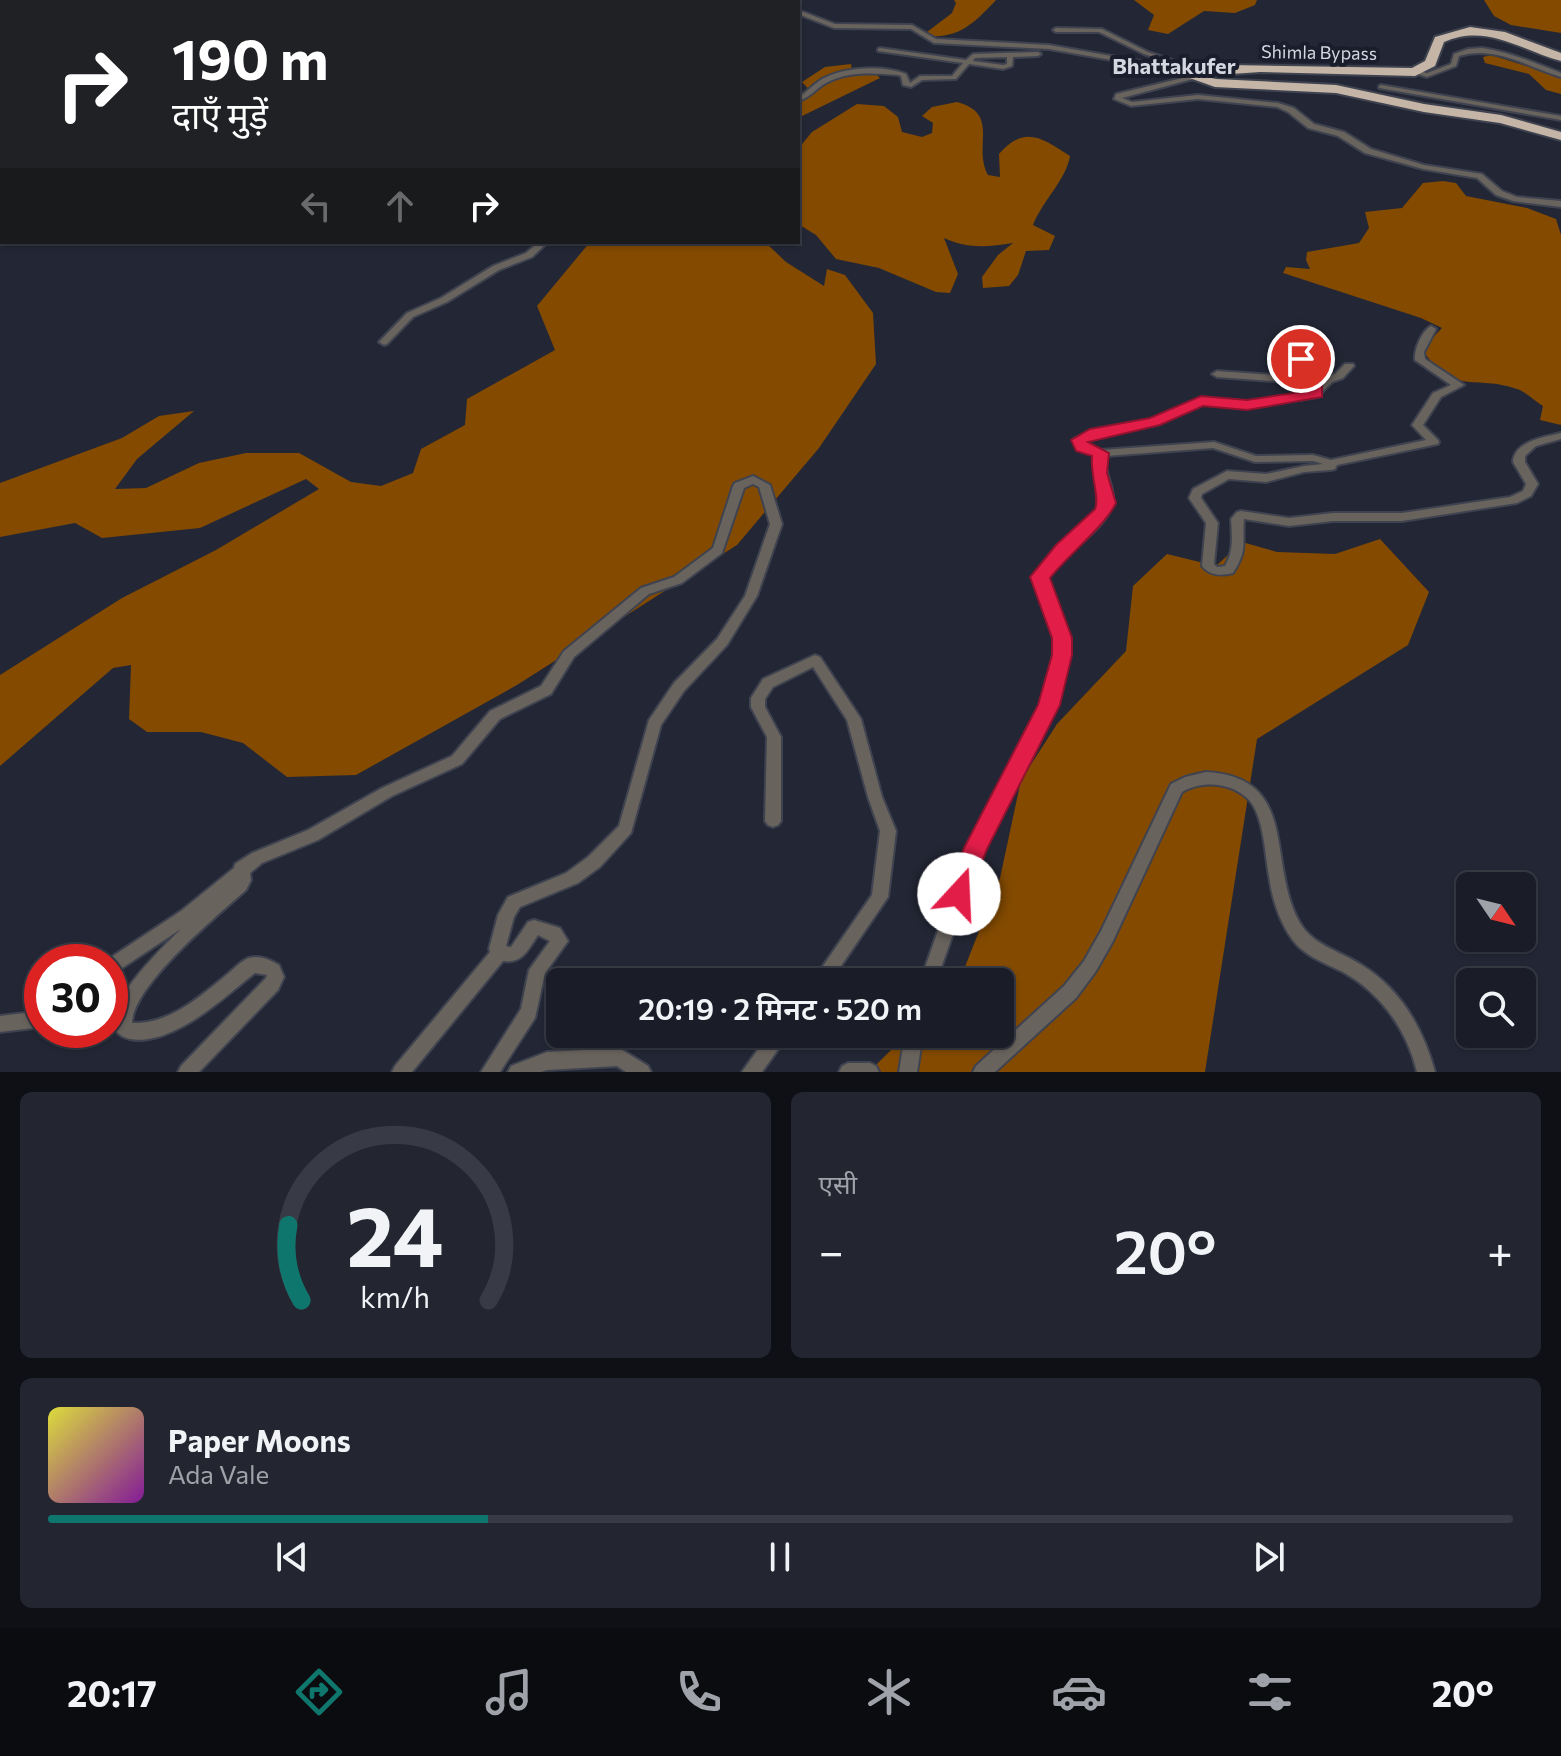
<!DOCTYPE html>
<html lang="hi">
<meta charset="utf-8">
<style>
:root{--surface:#1a1d28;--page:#232630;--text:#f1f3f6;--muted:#9fa2a8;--line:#383b45;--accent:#0f766e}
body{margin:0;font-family:Commissioner,"Noto Sans Devanagari",sans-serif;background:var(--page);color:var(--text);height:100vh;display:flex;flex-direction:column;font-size:30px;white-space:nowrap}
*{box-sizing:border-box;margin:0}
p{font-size:26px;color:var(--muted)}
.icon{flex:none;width:44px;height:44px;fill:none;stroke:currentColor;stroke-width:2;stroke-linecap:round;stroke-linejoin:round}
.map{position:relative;height:1072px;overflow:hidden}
.drawer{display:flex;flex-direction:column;gap:20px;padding:20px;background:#0e1016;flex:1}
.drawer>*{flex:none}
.banner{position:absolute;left:0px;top:0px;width:800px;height:244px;box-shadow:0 2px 6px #0004,0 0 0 2px var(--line);background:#202124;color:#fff;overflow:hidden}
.needle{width:52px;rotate:125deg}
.controls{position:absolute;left:1456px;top:872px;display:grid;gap:16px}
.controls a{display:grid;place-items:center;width:80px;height:80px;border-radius:12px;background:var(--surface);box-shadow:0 2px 6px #0004,0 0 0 2px var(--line);font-size:40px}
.speed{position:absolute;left:24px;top:944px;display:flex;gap:16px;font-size:40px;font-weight:700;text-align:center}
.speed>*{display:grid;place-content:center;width:104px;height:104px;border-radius:50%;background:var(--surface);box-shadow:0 2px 6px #0004,0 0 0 2px var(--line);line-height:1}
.speed .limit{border:12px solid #d22;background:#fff;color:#111}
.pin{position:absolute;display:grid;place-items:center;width:68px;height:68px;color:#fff;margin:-34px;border:4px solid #fff;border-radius:50%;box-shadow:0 2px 8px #0007}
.me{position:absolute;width:88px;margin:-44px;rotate:20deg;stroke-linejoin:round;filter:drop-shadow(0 0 6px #0008)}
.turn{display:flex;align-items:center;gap:28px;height:168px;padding:0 40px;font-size:36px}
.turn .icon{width:104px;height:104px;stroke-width:2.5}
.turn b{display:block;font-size:56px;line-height:68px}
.lanes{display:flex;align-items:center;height:76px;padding:0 40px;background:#0003;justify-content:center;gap:40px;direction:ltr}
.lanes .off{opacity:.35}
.big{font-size:60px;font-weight:600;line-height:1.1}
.drawer .tile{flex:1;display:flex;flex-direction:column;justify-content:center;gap:12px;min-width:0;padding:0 28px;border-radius:12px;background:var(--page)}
.drawer .dial{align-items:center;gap:0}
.dial svg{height:208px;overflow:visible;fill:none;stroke:var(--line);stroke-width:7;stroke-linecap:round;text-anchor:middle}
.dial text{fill:var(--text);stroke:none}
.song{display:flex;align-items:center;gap:24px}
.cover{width:96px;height:96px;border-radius:12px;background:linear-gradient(135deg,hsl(60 70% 55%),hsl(290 70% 35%))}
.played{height:8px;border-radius:4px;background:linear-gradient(90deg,var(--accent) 30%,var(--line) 30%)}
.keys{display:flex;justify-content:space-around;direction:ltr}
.heat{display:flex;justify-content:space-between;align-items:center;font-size:44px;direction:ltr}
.drawer .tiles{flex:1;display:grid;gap:20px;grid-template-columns:1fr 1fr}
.tile:last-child{grid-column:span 2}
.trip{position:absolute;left:546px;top:968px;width:468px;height:80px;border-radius:12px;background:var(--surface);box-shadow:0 2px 6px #0004,0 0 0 2px var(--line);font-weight:600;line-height:80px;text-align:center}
.menu{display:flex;height:128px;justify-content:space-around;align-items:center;background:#0a0c10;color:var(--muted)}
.menu .icon{width:56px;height:56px}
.menu .on{color:var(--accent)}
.menu b{font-size:36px;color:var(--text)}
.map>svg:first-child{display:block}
</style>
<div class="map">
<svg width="1561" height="1072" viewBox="0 0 1561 1072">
<rect width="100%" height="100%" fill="#232735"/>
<!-- forest -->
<path fill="#834a00" d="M 954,0 L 996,0 C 978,19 961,38 932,36 L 927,32 L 952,13 L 956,3 Z
M 1134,0 L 1257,0 L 1255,5 L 1235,13 L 1204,11 L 1168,34 L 1148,30 L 1154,15 Z
M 1484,0 L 1561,0 L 1561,33 L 1511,25 L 1494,16 Z
M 1491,55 L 1561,77 L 1561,94 L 1546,90 L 1529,74 L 1485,63 L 1483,57 Z
M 851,64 L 852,71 L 875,73 L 880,78 L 798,118 L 798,97 L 813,94 L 802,82 L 825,67 Z
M 957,102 C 1001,114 972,146 988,175 L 1000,177 L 999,154 C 1025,124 1043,139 1070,156 C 1066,180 1043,200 1033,225 L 1055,236 L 1049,250 L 1026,251 L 1018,275 L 1009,286 L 983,288 L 982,277 L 998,255 L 1013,243 C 988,247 967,249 944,238 L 958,274 L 950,293 L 936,292 L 879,268 L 836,259 L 816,235 L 798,224 L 798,149 L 812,132 L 857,104 L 884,106 L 898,117 L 902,132 L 922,137 L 932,133 L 933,123 L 922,116 L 932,107 Z
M 1443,181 L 1456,183 L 1466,196 L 1527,208 L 1556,219 L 1561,235 L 1561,425 L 1540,420 L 1543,406 C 1535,401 1526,392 1517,389 C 1474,374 1454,397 1422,349 L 1442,328 L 1421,318 L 1283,273 L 1286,267 L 1310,269 L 1306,260 L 1307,252 L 1359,243 L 1369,228 L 1365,212 L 1402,208 L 1423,183 Z
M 590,242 L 765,242 L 786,262 L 824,286 L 827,269 L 845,275 L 873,313 L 876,364 L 819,448 L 737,545 L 517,685 L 356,775 L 287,777 L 243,743 L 201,732 L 147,732 L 129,719 L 131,665 L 113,668 L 0,766 L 0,675 L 122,598 L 216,550 L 319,489 L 306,479 L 200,528 L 102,538 L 75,523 L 0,537 L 0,483 L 122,438 L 159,416 L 194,411 L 137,459 L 115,489 L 146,488 L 199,463 L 246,453 L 299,453 L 351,482 L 381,486 L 413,473 L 421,449 L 465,425 L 467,399 L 555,350 L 537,306 Z
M 1380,539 L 1429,592 L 1408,645 L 1257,739 L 1205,1072 L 869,1072 L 907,1034 L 1000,1034 L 1000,982 L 959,982 L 1000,878 L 1021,780 L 1057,724 L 1126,651 L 1133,586 L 1167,554 L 1216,566 L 1242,542 L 1277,552 L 1335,554 Z"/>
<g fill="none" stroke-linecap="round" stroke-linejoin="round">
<defs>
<path id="street" d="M 609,0 L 625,0 L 622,2 Z
M 776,0 L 783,0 L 785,2 L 778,2 Z
M 798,10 L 835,24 L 912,25 L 936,39 L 1049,45 L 1191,70 L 1144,54 L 1099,32 L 1056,32 L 1053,30 L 1056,28 L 1102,29 L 1148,52 L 1198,69 L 1191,74 L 1049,49 L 934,43 L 911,29 L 834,28 L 798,14 Z
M 880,48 L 966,60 L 973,54 L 1038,52 L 1041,54 L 1038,56 L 1013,57 L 1012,66 L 1003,69 L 969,64 L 956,79 L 922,80 L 911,87 L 903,85 L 901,76 L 898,75 C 874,73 847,71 826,83 C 815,89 810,98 798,101 L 798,97 C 808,92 814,83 824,78 C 846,67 883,65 906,74 L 910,83 L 920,76 L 952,76 L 963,63 L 878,51 L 878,49 ZM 1007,57 L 1007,64 L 1003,65 L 973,61 L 975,58 Z
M 1482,48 C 1510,52 1535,63 1561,73 L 1561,77 C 1528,67 1495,45 1459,56 L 1456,66 L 1427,77 L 1412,72 L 1415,70 L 1427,73 L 1451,64 L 1454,54 L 1468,49 Z
M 1191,76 L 1193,77 L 1193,79 L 1122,98 L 1132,102 L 1198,95 L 1278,103 L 1294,108 L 1314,124 L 1344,132 L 1371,149 L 1424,165 L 1482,174 L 1502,191 L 1517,197 L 1561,201 L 1561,207 L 1513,201 L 1496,195 L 1477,178 L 1423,169 L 1365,153 L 1338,136 L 1308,128 L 1288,112 L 1277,107 L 1198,99 L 1131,106 L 1114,99 L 1116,94 Z
M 1381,85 L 1561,116 L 1561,120 L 1379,88 L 1379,86 Z
M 539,242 L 548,242 L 532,257 L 499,270 L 447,302 L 413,317 L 387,344 L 384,345 L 379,342 L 407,313 L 441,298 L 493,266 L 526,253 Z
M 1431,326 L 1436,329 L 1424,352 L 1425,359 L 1464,385 L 1441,397 L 1423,425 L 1438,440 L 1439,442 L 1438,444 L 1337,465 L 1335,469 L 1331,470 L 1304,472 L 1266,482 L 1229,479 L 1202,494 L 1201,498 L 1218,523 L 1214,564 L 1217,567 L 1225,566 C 1234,550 1232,536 1231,519 L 1237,512 L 1241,511 L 1289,518 L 1333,513 L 1402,513 L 1510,497 L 1523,491 L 1526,484 L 1513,462 C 1514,441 1545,437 1561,433 L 1561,439 L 1536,446 L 1525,456 L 1525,462 L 1538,484 L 1531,496 L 1517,503 L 1402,521 L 1333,521 L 1289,526 L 1244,519 C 1242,544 1248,550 1233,573 C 1221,576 1210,576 1202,566 L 1206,523 L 1189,498 L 1193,489 L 1227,471 L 1266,474 L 1304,466 L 1323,464 L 1313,461 L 1255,462 L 1213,448 L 1106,456 C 1103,472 1114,485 1113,500 C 1111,527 1062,554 1046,577 L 1069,645 L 1056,705 L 983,849 L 936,982 L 920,982 L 967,848 L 1042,705 L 1055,645 L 1034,577 C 1040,568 1046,560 1053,553 C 1066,540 1096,522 1100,504 C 1104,487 1091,472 1095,455 L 1078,450 L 1074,440 L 1075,438 L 1096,430 L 1152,419 L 1201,398 L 1247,402 L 1310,392 L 1310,366 L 1305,363 L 1297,379 L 1287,382 L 1217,377 L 1212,374 L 1217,371 L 1286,376 L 1289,375 L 1295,360 L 1306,357 L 1320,365 L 1321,381 L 1324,378 L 1335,374 L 1345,364 L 1353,364 L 1354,366 L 1343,378 L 1332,382 L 1317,397 L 1247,408 L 1202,404 L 1159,424 L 1099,436 L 1085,441 L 1087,446 L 1101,450 L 1214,442 L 1256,456 L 1313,455 L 1331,460 L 1426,440 L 1412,425 L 1433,393 L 1451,385 L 1415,360 C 1414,349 1422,331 1431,326 Z
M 753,476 L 770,485 L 782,524 L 757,596 L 727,645 L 684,691 L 661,725 L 631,833 L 600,867 L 578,883 L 520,907 L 514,917 L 506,946 L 509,947 L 511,947 L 528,922 L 534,920 L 560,928 L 568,941 L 545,973 L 535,1018 L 500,1072 L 481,1072 L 521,1009 L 529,970 L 550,941 L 538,935 C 528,950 522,964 503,961 L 412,1072 L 392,1072 L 395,1066 L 490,952 L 489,949 L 498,915 L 508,897 L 566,873 L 588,857 L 619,826 L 649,720 L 674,683 L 717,639 L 745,596 L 770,524 L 759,487 L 753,484 L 744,488 L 722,553 L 682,583 L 649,594 L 574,657 L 551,694 L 500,719 L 462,764 L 392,796 L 318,840 L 262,863 L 250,873 L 251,880 L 246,890 C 217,916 133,985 132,1023 C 169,1024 197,999 224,977 C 232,971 240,961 249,958 C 260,955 270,960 279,965 L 284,977 L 278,990 L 199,1072 L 178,1072 L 181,1066 L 266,978 L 267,975 L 255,973 C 227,995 199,1022 164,1035 C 152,1039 134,1043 122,1036 C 88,1017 166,944 181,929 L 116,972 L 110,975 L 110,962 L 104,962 L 181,911 L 234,868 L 235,864 L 252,853 L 308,830 L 382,788 L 452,756 L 490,711 L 541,686 L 564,651 L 641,588 L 674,577 L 713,548 L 733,486 L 735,483 Z
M 815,655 L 820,657 L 861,719 L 882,797 L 896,831 L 888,897 L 830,982 L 812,982 L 872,895 L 880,831 L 868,797 L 847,720 L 813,667 L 773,687 L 765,699 L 765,707 L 781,737 L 781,821 L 778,825 L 773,827 L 768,825 L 765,821 L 767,737 L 751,707 L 751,698 L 763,679 Z
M 1206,772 C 1301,777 1266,865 1300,923 C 1313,945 1339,951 1360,964 C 1400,988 1423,1028 1435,1072 L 1417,1072 C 1407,1030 1381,993 1343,972 C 1325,963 1304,956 1292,939 C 1279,921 1272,898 1269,876 C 1265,855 1264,816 1249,800 C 1232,782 1202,780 1182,792 L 1113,941 L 1096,971 L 1076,998 L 995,1072 L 973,1072 L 976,1066 L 1064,986 L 1084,961 L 1101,931 L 1171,784 L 1185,777 Z
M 42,1011 L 42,1027 L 0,1032 L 0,1016 Z
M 769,1034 L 789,1034 L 762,1072 L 742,1072 Z
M 905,1034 L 923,1034 L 917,1072 L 899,1072 Z
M 619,1048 L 648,1066 L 651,1072 L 626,1072 L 617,1066 L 547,1070 L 541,1072 L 508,1072 L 511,1066 L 547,1052 Z
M 848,1063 L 870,1063 L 876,1066 L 879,1072 L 839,1072 L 842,1066 Z"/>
<path id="highway" d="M 1470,27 L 1505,32 L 1561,53 L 1561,61 C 1521,50 1486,23 1444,42 L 1435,66 L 1415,76 L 1260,72 L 1203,76 L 1216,79 L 1336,85 L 1424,104 L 1501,115 L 1561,132 L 1561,140 L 1500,123 L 1424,112 L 1336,93 L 1215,87 L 1184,76 L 1204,67 L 1228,65 L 1412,68 L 1425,61 L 1435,37 Z"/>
</defs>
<!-- street casing -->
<use href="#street" stroke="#3f4350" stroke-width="4"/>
<!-- highway casing -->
<use href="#highway" stroke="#3f4350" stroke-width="4"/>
<!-- street -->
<use href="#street" fill="#69635d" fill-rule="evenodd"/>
<!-- highway -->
<use href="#highway" fill="#c5b5a6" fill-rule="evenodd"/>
</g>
<!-- route -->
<path fill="#e11d48" stroke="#92132f" stroke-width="2" d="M 1301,355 L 1322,365 L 1322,397 L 1247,410 L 1203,406 L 1160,425 L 1088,442 L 1109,453 L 1107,473 L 1116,503 C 1106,525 1067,556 1050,578 L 1072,638 L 1072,655 L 1060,705 L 987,849 L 967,902 L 959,905 L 950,902 L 947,894 L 964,848 L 1038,705 L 1052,655 L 1052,638 L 1030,577 L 1056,545 L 1095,509 C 1100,500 1090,473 1092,456 L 1076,451 L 1071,440 L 1090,429 L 1150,418 L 1201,396 L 1247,400 L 1308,391 L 1307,368 L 1294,359 Z"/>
<g text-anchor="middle" stroke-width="8" stroke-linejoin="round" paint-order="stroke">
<!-- far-street labels -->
<g font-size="18" fill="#d4d6e0" stroke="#1a1d2b">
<text transform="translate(1319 53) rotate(1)" y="6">Shimla Bypass</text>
</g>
<!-- far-quarter labels -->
<g font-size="22" font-weight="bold" fill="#d4d6e0" stroke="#1a1d2b">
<text x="1174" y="74">Bhattakufer</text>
</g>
</g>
</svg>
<div class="controls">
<a><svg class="needle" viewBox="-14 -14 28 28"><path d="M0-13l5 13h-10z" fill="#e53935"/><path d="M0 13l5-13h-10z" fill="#9fa2a8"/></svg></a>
<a><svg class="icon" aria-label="search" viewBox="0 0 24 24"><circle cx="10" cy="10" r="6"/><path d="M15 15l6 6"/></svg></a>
</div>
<div class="speed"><div class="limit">30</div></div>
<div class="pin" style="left:1301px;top:359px;background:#d93025"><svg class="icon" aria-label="arrive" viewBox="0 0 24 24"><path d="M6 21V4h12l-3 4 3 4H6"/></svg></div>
<svg class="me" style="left:959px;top:894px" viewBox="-20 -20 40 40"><circle r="19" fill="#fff"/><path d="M0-13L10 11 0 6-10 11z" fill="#e11d48"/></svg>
<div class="trip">20:19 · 2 मिनट · 520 m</div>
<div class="banner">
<div class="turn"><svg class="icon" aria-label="right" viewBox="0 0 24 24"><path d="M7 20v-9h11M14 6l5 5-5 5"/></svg><div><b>190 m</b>दाएँ मुड़ें</div></div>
<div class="lanes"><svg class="icon off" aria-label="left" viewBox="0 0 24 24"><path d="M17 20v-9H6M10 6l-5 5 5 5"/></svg><svg class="icon off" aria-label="ahead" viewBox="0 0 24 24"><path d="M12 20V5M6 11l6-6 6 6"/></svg><svg class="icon" aria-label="right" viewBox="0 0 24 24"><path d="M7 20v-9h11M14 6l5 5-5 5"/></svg></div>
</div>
</div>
<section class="drawer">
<div class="tiles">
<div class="tile dial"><svg viewBox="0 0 100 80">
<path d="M14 69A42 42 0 1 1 86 69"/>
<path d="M14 69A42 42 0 0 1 9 40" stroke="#0f766e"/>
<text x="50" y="56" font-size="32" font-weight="700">24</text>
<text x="50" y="72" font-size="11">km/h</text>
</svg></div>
<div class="tile"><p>एसी</p>
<div class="heat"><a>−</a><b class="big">20°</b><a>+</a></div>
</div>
<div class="tile">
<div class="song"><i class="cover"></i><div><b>Paper Moons</b><p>Ada Vale</p></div></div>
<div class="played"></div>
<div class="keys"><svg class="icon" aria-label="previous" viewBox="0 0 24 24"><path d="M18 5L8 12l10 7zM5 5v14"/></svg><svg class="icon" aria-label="pause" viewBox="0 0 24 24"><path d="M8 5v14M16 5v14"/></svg><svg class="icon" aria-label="next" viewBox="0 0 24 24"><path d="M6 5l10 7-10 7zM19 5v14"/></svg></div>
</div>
</div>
</section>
<nav class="menu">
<b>20:17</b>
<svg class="icon on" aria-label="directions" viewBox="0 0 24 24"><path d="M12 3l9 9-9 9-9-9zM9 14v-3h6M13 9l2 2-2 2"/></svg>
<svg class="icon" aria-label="music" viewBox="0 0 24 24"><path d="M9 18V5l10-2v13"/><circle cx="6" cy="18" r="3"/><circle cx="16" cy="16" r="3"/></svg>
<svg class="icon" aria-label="phone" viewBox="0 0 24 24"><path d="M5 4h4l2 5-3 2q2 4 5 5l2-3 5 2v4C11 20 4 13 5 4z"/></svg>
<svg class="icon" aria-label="climate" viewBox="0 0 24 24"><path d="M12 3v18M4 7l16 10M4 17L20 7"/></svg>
<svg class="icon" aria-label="car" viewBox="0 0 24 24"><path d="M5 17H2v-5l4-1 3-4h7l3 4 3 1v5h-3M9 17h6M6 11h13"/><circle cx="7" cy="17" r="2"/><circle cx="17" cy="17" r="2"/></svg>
<svg class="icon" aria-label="filters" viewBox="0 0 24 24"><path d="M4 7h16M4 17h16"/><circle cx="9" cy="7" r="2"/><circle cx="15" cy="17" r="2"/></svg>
<b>20°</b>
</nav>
